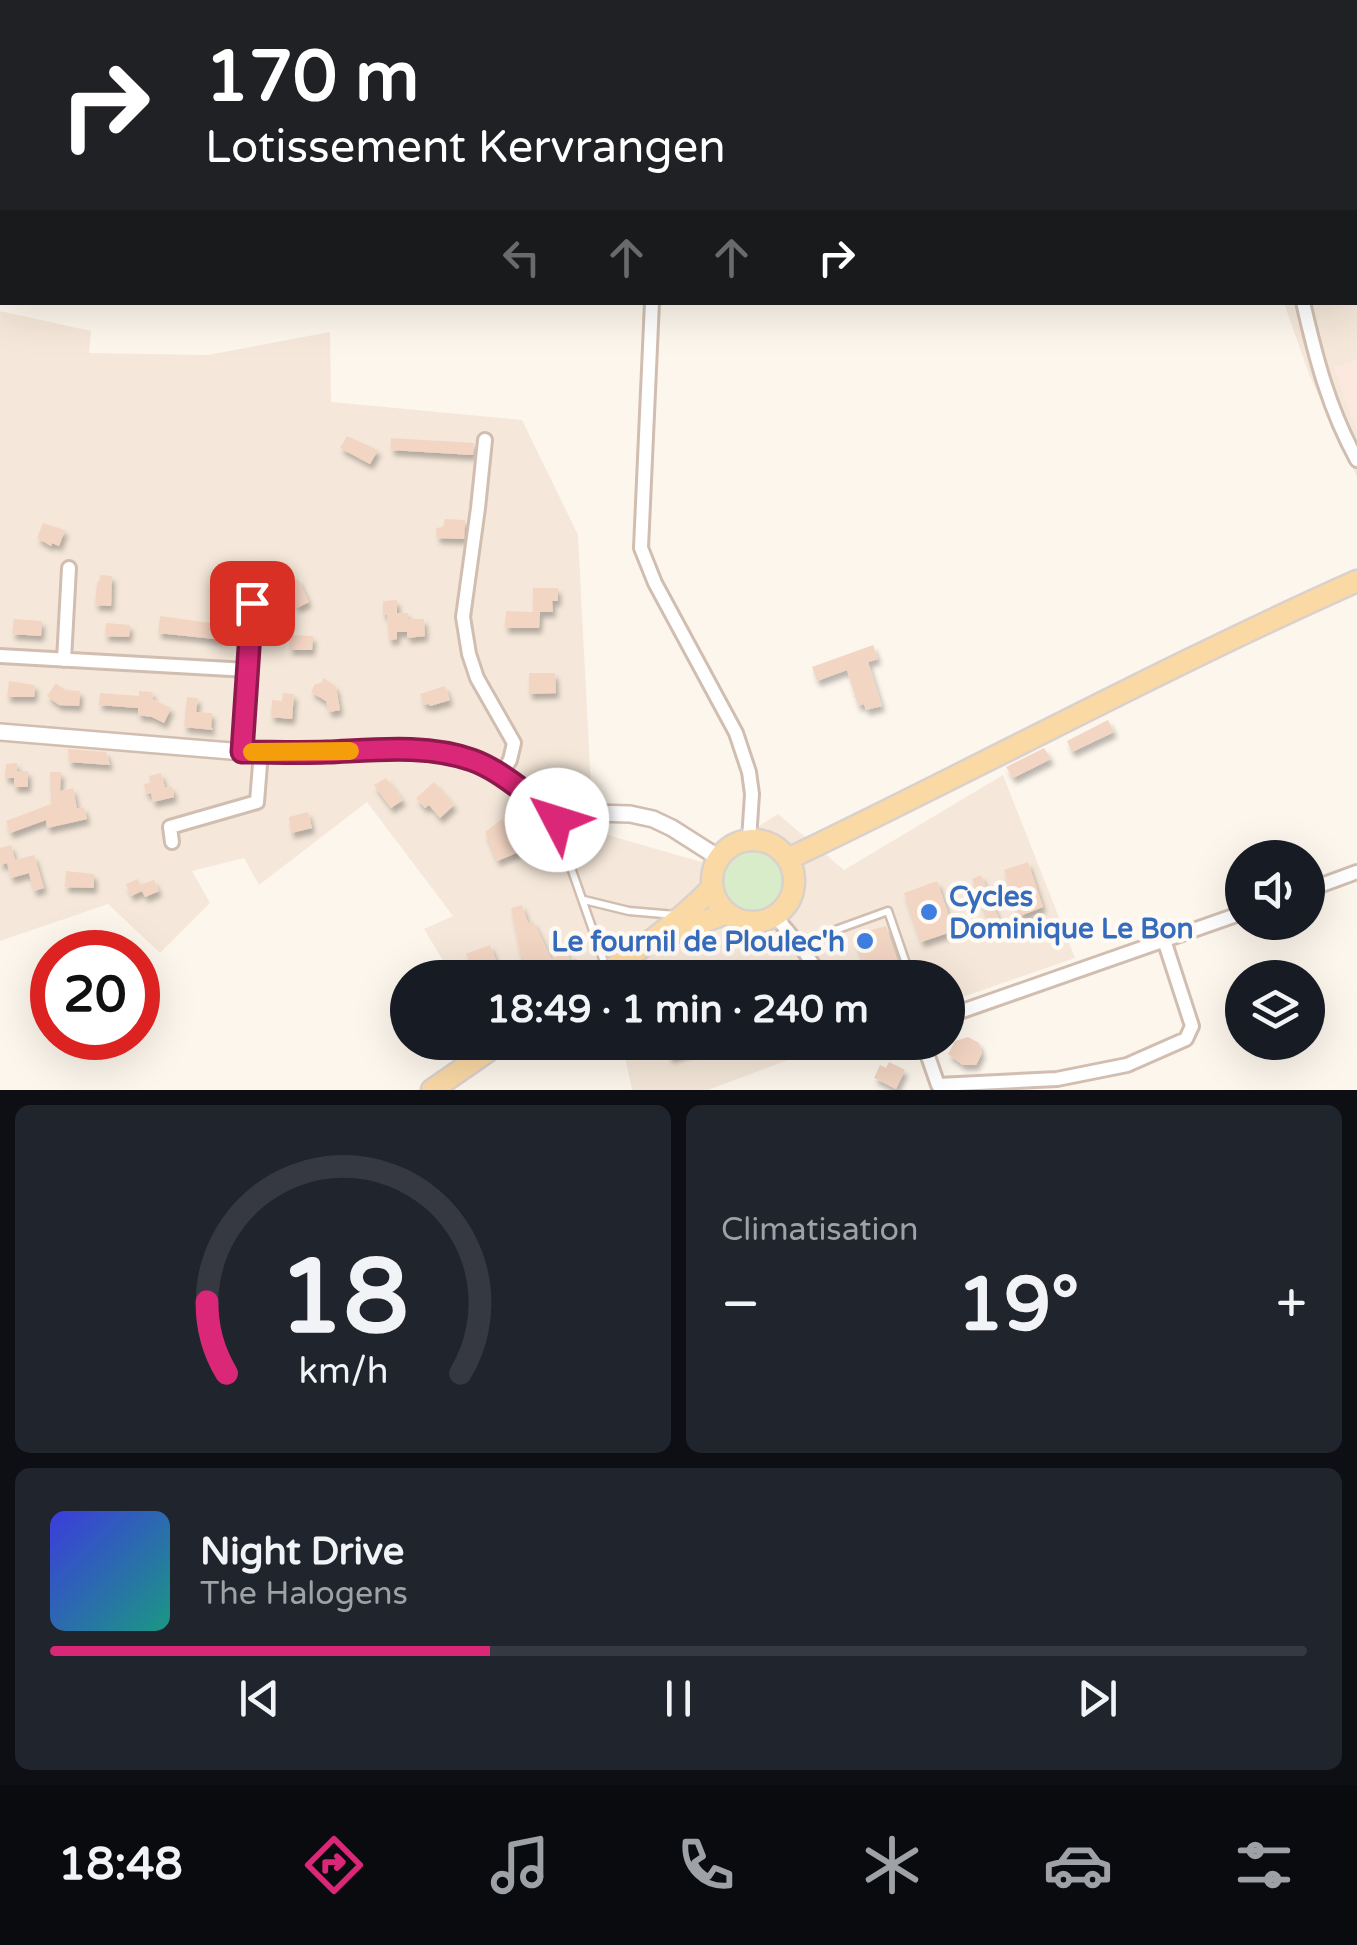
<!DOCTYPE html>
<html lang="fr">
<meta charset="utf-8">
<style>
:root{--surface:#171b24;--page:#20242c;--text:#f1f3f6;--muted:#9ea1a6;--line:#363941;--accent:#db2777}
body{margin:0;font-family:"Varela Round",sans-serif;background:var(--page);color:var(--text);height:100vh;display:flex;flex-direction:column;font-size:38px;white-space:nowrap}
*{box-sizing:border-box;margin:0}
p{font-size:32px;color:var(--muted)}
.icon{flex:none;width:55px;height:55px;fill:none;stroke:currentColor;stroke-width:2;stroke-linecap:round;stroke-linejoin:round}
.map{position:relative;height:1090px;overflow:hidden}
.side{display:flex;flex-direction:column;gap:15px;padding:15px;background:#0d0f14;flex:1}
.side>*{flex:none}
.hud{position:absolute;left:0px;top:0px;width:1358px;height:305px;box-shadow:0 10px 40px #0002;background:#202124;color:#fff;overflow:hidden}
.fabs{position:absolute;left:1225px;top:840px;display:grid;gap:20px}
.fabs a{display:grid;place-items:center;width:100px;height:100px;border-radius:50%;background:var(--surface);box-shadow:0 10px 40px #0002;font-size:50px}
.speed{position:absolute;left:30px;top:930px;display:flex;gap:20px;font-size:50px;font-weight:700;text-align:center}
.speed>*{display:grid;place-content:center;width:130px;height:130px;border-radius:50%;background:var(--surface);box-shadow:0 10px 40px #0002;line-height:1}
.speed .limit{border:15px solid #d22;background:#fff;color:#111}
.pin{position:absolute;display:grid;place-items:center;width:85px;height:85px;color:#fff;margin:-42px;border-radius:20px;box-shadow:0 5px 15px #0006}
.me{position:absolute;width:110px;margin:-55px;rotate:310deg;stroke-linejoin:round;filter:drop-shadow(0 0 8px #0008)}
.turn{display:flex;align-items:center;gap:35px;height:210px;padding:0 40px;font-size:45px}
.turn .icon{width:130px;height:130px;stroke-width:2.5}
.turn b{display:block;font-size:70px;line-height:85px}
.lanes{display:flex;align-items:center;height:95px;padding:0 40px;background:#0003;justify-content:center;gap:50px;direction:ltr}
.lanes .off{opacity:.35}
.big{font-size:75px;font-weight:800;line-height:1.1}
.side .widget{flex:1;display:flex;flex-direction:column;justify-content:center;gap:15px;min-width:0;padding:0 35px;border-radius:15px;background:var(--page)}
.side .dial{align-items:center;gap:0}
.dial svg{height:260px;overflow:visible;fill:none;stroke:var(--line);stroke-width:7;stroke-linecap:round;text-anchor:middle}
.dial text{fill:var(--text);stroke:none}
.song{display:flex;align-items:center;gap:30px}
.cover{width:120px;height:120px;border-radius:15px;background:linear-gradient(135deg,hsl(240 70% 55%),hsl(170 70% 35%))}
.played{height:10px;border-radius:5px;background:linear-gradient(90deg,var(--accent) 35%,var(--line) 35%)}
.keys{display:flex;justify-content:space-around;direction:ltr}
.heat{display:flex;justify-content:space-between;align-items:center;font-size:55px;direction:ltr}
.side .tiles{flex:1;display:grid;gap:15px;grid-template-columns:1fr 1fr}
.widget:last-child{grid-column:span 2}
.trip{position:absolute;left:390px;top:960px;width:575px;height:100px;border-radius:50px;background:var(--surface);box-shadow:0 10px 40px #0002;font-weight:800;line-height:100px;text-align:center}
.tab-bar{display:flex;height:160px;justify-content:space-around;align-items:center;background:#090b0e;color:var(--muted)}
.tab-bar .icon{width:70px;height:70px}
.tab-bar .on{color:var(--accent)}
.tab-bar b{font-size:45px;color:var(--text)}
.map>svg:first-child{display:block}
</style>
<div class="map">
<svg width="1357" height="1090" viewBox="0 0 1357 1090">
<defs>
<filter id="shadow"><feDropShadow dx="3" dy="5.5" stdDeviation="2.5" flood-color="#0004"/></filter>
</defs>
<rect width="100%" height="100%" fill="#fdf6ec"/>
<!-- residential -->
<path fill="#f5e8da" d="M 1014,0 L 1299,0 L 1299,2 L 1005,2 Z
M 1357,37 L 1357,477 L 1309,374 L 1284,303 L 1355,302 L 1355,38 Z
M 0,311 L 91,331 L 89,353 L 208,355 L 330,332 L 331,402 L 522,420 L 578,535 L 591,788 L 601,833 L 701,862 L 778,814 L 844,870 L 1003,775 L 1075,958 L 948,1002 L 948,978 L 453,977 L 424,929 L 453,916 L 367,802 L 259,885 L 244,858 L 192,871 L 210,903 L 160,953 L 108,904 L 0,941 Z
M 622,1043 L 833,1043 L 708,1090 L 632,1090 Z"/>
<!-- commercial -->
<path fill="#fde8e0" d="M 1357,360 L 1357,432 L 1334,367 Z"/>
<!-- green -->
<path fill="#d8ecc9" d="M723 882a33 33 0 1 1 66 0a33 33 0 1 1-66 0Z"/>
<!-- building -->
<path fill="#f3d5c3" filter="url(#shadow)" d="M 347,436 L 378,450 L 370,464 L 340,448 Z
M 391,438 L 474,443 L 473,455 L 391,450 Z
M 445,519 L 465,520 L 464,539 L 437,538 L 436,528 L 443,527 Z
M 43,523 L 65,530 L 59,546 L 52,543 L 51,546 L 37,538 Z
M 100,575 L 112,576 L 111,606 L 95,605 L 97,582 L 99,582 Z
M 298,579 L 309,602 L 297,608 L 285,585 Z
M 533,588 L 558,588 L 558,601 L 552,601 L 553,612 L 540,612 L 539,628 L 505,628 L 506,611 L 533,612 Z
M 397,600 L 397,613 L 408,613 L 408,619 L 424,619 L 425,636 L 407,638 L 407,632 L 397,632 L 397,639 L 389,640 L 387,614 L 383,615 L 383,601 Z
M 160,616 L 225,625 L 224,640 L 158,633 Z
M 14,619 L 42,621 L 41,636 L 12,634 Z
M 106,623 L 130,625 L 129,637 L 105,636 Z
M 290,635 L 313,636 L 312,650 L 289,650 Z
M 873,645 L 878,659 L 868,662 L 882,706 L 866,710 L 864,704 L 858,706 L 847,670 L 817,681 L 812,667 Z
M 529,673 L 555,673 L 556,693 L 529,694 Z
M 324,678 L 336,687 L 340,710 L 329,712 L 326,701 L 311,692 L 315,684 L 321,683 Z
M 9,681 L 35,685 L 34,697 L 7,697 Z
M 56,683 L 65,690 L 80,691 L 79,706 L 59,705 L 47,696 Z
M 445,686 L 450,700 L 430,706 L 429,704 L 424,705 L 420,694 Z
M 139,691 L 153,692 L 152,699 L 171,708 L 164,723 L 152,717 L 138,715 L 138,708 L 99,705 L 100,693 L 139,696 Z
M 283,693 L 294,694 L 292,719 L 271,717 L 272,700 L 282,701 Z
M 187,697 L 198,698 L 196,712 L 212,713 L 211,727 L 213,730 L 184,727 Z
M 1108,720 L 1114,732 L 1072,752 L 1067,741 Z
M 1044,748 L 1051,759 L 1013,778 L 1006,767 Z
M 68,749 L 106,752 L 110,765 L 69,762 Z
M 17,763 L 17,771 L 28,771 L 28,787 L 14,787 L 14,778 L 5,778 L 6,764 Z
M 50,772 L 61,772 L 60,791 L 73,788 L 77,809 L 84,807 L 87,819 L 47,828 L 46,820 L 10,833 L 6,821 L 51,804 Z
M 161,773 L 165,788 L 172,786 L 174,797 L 153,802 L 151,793 L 146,794 L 144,784 L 150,783 L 149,776 Z
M 386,778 L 403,800 L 391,808 L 374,785 Z
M 434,782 L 454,805 L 440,818 L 429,805 L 425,808 L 416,798 Z
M 308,812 L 312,828 L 291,833 L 289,817 Z
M 515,818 L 522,829 L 512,835 L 519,852 L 497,861 L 485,832 L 502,819 L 505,824 Z
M 11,845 L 15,860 L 34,855 L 44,888 L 34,891 L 29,873 L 11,878 L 7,863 L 0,865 L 0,848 Z
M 1028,862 L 1043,907 L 1020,916 L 1004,870 Z
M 66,871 L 94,874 L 94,888 L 65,887 Z
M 981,875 L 999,919 L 990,923 L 972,879 Z
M 138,879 L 140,885 L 154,880 L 159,891 L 145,897 L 142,891 L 131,896 L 126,884 Z
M 937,881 L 954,931 L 921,942 L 904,893 Z
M 522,905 L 528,923 L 533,921 L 552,960 L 566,950 L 570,961 L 576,958 L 582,968 L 565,978 L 550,978 L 547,972 L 533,978 L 520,952 L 511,908 Z
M 886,926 L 898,962 L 865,972 L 854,935 Z
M 490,945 L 496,960 L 473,973 L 466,954 Z
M 968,1037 L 979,1043 L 982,1053 L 976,1065 L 963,1065 L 948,1054 L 955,1041 Z
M 665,1042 L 709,1042 L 709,1044 L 670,1058 Z
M 889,1062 L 905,1070 L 896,1089 L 874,1078 L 880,1065 L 886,1068 Z"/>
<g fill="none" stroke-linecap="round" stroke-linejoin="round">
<defs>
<path id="service" d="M 556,814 L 562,842 L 603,959
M 584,900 L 629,911 L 675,915
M 830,932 L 888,911 L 911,978"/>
<path id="minor" d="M 1275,0 L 1276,2
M 1106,2 L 1111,0
M 652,302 L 641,548 L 655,583 L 736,733 L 749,772 L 752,794 L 749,840
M 1303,302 C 1316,359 1329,409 1357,460
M 485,440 L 478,508 L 463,617 L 469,654 L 477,678 L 514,743 L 510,760 L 501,775
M 0,656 L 248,670
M 64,660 L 69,568
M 243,752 L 252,603
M 172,842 L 170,827 L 257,802 L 261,752
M 1308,890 L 1357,872
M 775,916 L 804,951 L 822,978
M 948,1016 L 1242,913
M 923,1042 L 938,1085 L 1057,1079 L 1127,1065 L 1186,1039 L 1192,1026 L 1164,940"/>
<path id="tertiary" d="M 0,732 L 243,752 L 407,750 L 446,753 L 476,761 L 556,812 L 630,814 L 653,819 L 672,828 L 719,858"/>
<path id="primary" d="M712 881a41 41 0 1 1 82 0a41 41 0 1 1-82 0Z
M 788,859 C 978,768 1164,667 1357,581
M 667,935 L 727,913
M 598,978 C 639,950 678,923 712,888
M 432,1090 L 501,1042"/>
</defs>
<!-- service casing -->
<use href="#service" stroke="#d1beb0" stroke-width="11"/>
<!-- minor casing -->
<use href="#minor" stroke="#d1beb0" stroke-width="18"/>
<!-- tertiary casing -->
<use href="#tertiary" stroke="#d1beb0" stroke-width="20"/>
<!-- primary casing -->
<use href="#primary" stroke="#dad1cd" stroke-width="25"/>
<!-- service -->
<use href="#service" stroke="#fff" stroke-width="6"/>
<!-- minor -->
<use href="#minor" stroke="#fff" stroke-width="12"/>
<!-- tertiary -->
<use href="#tertiary" stroke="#fff" stroke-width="15"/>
<!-- primary -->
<use href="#primary" stroke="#fbd9a5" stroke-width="20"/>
</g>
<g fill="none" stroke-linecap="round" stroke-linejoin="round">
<defs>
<path id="route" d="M 252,603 L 242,752 C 271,752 299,753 327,752 C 375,750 426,744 472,760 C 503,771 527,797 556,812 L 557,820"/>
</defs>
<!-- route casing -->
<use href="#route" stroke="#8e194d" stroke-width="25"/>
<!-- route -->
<use href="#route" stroke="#db2777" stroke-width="18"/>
<!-- slow -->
<path stroke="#f59e0b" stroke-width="18" d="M 252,752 L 350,751"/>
</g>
<!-- markers -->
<g fill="#3f7fe0" stroke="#fffaf3" stroke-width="4">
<circle cx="929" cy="912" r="10"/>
<circle cx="865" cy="941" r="10"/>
</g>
<g text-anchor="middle" stroke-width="9" stroke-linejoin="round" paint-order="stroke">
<!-- shop labels -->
<g font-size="28" font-weight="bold" fill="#366cbe" stroke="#fffaf3" text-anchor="start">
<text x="949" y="906">Cycles<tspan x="949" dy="32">Dominique Le Bon</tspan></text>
<text x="845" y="951" text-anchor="end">Le fournil de Ploulec'h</text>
</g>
</g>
</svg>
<div class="fabs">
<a><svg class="icon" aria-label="sound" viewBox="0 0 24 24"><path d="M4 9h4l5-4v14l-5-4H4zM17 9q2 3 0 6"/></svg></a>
<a><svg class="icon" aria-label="layers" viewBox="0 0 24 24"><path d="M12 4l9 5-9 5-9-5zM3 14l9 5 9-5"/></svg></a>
</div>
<div class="speed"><div class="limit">20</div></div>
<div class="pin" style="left:252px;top:603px;background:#d93025"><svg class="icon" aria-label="arrive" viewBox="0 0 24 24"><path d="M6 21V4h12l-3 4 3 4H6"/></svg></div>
<svg class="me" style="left:557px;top:820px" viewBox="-20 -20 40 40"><circle r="19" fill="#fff"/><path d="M0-13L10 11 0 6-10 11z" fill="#db2777"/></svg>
<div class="trip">18:49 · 1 min · 240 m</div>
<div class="hud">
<div class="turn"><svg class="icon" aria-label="right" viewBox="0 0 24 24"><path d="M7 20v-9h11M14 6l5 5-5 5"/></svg><div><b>170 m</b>Lotissement Kervrangen</div></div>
<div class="lanes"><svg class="icon off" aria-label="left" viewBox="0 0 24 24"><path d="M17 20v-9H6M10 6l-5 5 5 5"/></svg><svg class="icon off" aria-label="ahead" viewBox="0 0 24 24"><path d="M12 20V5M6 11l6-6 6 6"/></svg><svg class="icon off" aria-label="ahead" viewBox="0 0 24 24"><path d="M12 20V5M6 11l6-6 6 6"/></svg><svg class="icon" aria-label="right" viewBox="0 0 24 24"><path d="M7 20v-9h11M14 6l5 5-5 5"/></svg></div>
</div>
</div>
<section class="side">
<div class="tiles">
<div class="widget dial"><svg viewBox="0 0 100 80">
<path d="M14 69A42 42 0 1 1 86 69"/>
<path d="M14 69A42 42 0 0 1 8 47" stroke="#db2777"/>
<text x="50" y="56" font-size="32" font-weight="700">18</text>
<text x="50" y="72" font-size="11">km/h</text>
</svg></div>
<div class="widget"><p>Climatisation</p>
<div class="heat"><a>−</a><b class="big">19°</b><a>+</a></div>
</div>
<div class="widget">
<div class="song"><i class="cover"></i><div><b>Night Drive</b><p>The Halogens</p></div></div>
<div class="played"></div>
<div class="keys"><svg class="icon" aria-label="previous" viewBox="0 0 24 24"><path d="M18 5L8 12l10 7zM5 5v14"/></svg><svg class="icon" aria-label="pause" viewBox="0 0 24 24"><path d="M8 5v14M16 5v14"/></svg><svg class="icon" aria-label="next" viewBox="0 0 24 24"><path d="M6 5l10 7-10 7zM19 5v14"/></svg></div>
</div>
</div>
</section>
<nav class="tab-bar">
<b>18:48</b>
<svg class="icon on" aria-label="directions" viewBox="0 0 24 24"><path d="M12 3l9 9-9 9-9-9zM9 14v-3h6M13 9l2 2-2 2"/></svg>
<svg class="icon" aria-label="music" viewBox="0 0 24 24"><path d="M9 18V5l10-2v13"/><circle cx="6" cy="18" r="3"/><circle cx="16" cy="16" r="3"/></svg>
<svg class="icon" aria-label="phone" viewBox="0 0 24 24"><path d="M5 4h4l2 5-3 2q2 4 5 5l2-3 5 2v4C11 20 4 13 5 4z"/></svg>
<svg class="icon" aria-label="climate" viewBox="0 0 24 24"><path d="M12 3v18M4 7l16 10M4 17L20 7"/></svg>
<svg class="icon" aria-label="car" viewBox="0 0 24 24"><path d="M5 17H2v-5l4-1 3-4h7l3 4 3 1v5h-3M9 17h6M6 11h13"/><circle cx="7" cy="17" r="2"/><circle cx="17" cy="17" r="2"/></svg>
<svg class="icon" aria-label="filters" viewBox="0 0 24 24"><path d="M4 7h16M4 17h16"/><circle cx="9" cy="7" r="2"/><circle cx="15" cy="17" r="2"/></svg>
</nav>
